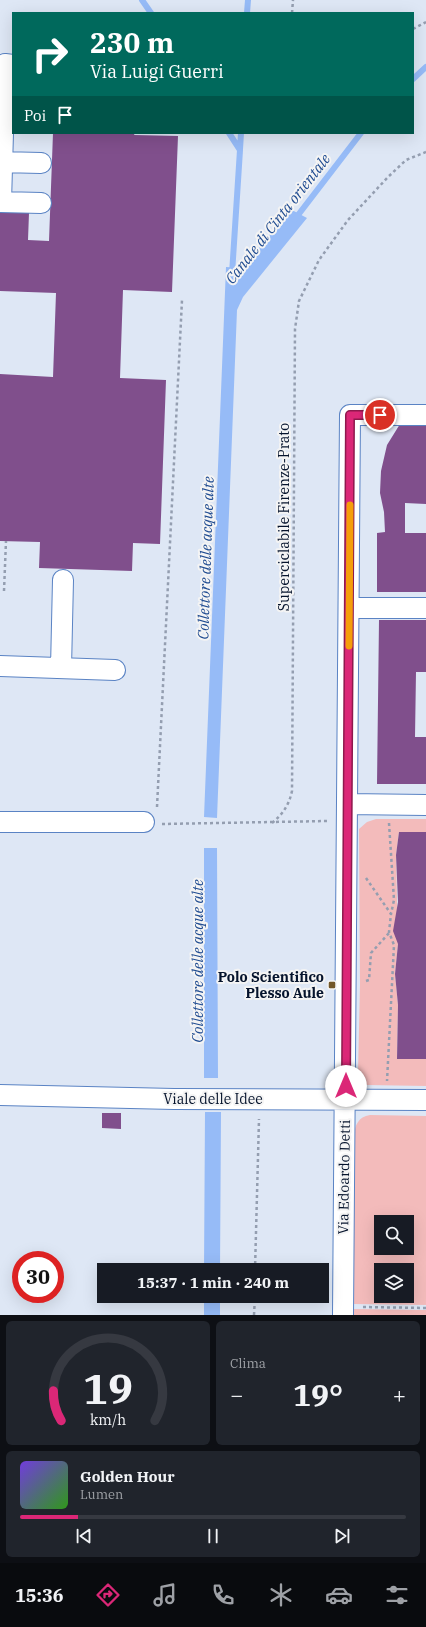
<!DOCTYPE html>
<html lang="it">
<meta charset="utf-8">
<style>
:root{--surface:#171b24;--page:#20242c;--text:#f1f3f6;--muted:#9ea1a6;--line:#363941;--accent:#db2777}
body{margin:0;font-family:"IBM Plex Serif",serif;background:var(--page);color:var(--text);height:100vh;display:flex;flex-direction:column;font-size:15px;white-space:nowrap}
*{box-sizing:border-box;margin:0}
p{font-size:13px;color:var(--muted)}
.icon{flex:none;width:22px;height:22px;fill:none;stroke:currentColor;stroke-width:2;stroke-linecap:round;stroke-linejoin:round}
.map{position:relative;height:1315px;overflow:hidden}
.panel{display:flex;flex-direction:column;gap:6px;padding:6px;background:#0d0f14;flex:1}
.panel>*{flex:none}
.banner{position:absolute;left:12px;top:12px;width:402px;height:122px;border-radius:0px;box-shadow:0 4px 16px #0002;background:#00695c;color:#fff;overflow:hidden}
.buttons{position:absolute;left:374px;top:1215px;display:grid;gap:8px}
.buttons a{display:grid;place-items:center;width:40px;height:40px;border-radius:0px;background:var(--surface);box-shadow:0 4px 16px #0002;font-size:20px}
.speed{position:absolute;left:12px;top:1251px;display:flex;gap:8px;font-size:20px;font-weight:700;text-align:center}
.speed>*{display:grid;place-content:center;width:52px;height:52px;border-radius:50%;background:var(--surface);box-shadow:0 4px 16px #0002;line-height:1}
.speed .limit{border:6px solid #d22;background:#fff;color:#111}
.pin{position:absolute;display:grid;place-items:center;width:34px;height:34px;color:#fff;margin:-17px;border:2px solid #fff;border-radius:50%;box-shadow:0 1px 4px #0007}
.me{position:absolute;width:44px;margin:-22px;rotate:0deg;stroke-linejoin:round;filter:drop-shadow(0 0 3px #0008)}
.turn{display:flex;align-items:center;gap:14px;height:84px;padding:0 12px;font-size:18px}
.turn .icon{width:52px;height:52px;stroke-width:2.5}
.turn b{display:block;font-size:28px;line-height:34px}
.then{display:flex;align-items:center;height:38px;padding:0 12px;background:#0003;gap:8px;font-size:15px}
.big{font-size:30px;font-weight:700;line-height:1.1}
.panel .tile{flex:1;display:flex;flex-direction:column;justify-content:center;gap:6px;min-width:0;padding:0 14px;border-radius:6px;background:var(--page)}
.panel .dial{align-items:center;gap:0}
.dial svg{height:104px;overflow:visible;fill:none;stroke:var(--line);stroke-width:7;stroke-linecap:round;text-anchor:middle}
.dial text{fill:var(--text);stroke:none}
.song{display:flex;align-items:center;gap:12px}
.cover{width:48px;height:48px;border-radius:6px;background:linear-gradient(135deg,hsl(260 70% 55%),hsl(110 70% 35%))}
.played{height:4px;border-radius:2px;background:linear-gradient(90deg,var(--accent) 15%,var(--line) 15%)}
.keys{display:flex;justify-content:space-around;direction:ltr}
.heat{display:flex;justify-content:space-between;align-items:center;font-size:22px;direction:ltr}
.panel .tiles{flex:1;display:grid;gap:6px;grid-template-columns:1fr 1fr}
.tile:last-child{grid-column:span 2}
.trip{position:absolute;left:97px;top:1263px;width:232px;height:40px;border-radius:0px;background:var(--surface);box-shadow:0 4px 16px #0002;font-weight:700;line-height:40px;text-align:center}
.tab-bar{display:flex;height:64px;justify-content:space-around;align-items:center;background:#090b0e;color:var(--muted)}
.tab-bar .icon{width:28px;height:28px}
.tab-bar .active{color:var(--accent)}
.tab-bar b{font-size:18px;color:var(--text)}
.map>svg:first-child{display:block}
</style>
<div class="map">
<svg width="426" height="1315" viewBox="0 0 426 1315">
<rect width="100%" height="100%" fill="#dee7f5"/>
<!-- green -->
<path fill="#f3bbbb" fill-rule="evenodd" d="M 376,819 L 426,819 L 426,832 L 399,832 L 396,855 L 398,944 L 395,974 L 398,1005 L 397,1058 L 426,1059 L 426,1086 L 367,1085 L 360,1081 L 358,1073 L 360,985 L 359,829 L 367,822 Z
M 370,1115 L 426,1116 L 426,1305 L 353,1304 L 354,1136 C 355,1125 358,1117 370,1115 ZM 381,1222 L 407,1222 L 407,1248 L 381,1248 ZM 381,1270 L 407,1270 L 407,1296 L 381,1296 Z
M 353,1309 L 426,1310 L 426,1315 L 353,1315 Z"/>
<!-- water -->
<path fill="#96bbf7" d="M 290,209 L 307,218 L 243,297 L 237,310 L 217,818 L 204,817 L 226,267 L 242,268 Z
M 204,848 L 217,848 L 218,1078 L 204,1078 Z
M 205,1112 L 221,1112 L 220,1270 L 204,1270 Z
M 204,1296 L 220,1296 L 220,1315 L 204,1315 Z"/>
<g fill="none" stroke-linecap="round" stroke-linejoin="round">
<!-- stream -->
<path stroke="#96bbf7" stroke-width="6" d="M 142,0 L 151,13
M 247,13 L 248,0
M 413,79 L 426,67
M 229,133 L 240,150 L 232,274
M 240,149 L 241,133
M 295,219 L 361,133"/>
</g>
<!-- building -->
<path fill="#804f8c" d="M 53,133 L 135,133 L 134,135 L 178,136 L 172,292 L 123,290 L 120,378 L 166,380 L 160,544 L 133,543 L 132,571 L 39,568 L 40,542 L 0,541 L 0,374 L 53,377 L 56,293 L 0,291 L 0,212 L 29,213 L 28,240 L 49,241 Z
M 400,424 L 426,424 L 426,504 L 405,503 L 405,533 L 426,533 L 426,592 L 377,592 L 377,533 L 385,532 L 384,512 L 380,493 L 381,471 L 387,445 Z
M 379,620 L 426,620 L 426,672 L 416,672 L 415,737 L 426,737 L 426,784 L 377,784 Z
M 399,832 L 426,832 L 426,1059 L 397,1059 L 398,1005 L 395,974 L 398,944 L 393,931 L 398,902 L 396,855 Z
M 102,1113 L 121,1113 L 121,1129 L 102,1128 Z"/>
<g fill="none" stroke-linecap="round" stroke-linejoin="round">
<defs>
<path id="minor" d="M 13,65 L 5,64 L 1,202 L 41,203
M 0,162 L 41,163
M 349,608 L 426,608
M 0,666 L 115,670
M 61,668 L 63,580
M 347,804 L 426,805
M 0,822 L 144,822
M 0,1095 L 174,1099 L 426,1100
M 343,1315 L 350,415 L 426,415"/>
</defs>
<!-- minor casing -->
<use href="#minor" stroke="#5a83c4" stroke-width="22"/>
<!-- path -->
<path stroke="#949eb0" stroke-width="2.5" stroke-dasharray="3 3" stroke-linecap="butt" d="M 292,13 L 293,0
M 413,29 L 426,22
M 4,591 L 6,541
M 157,807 L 182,300
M 272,823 C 283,814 289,805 292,791 L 295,329 L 299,301 L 319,260 L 348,220 L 388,177 L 406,160 L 426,152
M 389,823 L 394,900 L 391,914
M 162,824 L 327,821
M 366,878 L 391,914 L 389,932 L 394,945 L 387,1081
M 366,981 L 369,980 L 371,953 L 389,933
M 255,1270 L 259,1119
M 363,1307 L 426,1308
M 254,1315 L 255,1296"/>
<!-- minor -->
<use href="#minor" stroke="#fff" stroke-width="20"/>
</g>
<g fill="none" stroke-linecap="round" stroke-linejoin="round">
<defs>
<path id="route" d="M 346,1086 L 350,415 L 380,415"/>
</defs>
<!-- route casing -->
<use href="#route" stroke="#8e194d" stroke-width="10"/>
<!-- route -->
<use href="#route" stroke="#db2777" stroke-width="7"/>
<!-- slow -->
<path stroke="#f59e0b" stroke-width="7" d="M 349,646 L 350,505"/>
</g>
<!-- markers -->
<rect fill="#73582a" stroke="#f4f4f4" stroke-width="1.5" x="328" y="981" width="8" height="8" rx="2"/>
<g text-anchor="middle" stroke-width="4" stroke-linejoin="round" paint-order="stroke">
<!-- street labels -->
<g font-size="14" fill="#05132c" stroke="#f4f4f4">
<text transform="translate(284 517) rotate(-90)" y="5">Superciclabile Firenze-Prato</text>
<text x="213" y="1104">Viale delle Idee</text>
<text transform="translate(344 1177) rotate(-89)" y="5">Via Edoardo Detti</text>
</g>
<!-- poi labels -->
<g font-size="14" font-weight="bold" fill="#05132c" stroke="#f4f4f4" text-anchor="end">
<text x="324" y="982">Polo Scientifico<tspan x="324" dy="16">Plesso Aule</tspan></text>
</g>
<!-- water labels -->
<g font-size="15" font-style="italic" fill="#204c91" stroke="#f4f4f4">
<text transform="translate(278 219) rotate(-52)" y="5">Canale di Cinta orientale</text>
<text transform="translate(206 558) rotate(-88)" y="5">Collettore delle acque alte</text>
<text transform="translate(198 961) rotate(-90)" y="5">Collettore delle acque alte</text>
</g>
</g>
</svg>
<div class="buttons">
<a><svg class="icon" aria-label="search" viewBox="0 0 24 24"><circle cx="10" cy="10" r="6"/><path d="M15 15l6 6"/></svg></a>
<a><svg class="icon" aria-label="layers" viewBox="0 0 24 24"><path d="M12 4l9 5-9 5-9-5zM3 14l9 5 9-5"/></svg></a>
</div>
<div class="speed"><div class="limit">30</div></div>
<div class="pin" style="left:380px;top:415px;background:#d93025"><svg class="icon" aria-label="arrive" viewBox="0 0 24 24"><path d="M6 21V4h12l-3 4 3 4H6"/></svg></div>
<svg class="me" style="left:346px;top:1086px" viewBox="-20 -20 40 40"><circle r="19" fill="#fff"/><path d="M0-13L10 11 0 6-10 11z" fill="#db2777"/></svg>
<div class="trip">15:37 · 1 min · 240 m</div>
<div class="banner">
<div class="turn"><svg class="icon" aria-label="right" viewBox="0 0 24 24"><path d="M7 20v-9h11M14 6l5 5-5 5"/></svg><div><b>230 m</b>Via Luigi Guerri</div></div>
<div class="then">Poi<svg class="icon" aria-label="arrive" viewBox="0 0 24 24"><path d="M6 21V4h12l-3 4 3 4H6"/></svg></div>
</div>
</div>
<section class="panel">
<div class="tiles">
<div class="tile dial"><svg viewBox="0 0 100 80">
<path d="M14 69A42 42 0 1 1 86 69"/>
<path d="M14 69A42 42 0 0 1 8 46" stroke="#db2777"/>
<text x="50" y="56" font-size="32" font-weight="700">19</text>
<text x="50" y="72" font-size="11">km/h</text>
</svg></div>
<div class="tile"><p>Clima</p>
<div class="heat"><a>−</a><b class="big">19°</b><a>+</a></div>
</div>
<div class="tile">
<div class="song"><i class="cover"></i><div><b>Golden Hour</b><p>Lumen</p></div></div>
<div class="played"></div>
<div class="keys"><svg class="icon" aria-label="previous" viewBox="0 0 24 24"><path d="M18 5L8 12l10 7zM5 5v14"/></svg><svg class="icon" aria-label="pause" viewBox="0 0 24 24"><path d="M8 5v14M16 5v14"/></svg><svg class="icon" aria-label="next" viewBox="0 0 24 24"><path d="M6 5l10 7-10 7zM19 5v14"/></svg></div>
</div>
</div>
</section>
<nav class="tab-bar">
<b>15:36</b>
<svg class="icon active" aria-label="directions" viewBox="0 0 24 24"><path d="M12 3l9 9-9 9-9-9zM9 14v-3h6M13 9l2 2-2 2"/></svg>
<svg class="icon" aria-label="music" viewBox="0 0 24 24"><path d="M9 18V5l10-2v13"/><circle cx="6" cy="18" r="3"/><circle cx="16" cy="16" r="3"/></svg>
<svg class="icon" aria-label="phone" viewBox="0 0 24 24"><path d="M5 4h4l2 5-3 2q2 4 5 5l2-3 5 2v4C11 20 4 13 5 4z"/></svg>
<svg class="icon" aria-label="climate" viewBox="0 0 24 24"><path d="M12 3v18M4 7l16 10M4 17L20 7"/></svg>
<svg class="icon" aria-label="car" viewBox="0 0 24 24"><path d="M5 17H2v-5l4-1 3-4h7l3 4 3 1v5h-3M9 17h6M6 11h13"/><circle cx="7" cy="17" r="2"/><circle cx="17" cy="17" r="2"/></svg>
<svg class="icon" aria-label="filters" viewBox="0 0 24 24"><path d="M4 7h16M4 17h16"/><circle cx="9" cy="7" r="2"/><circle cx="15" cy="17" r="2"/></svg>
</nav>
